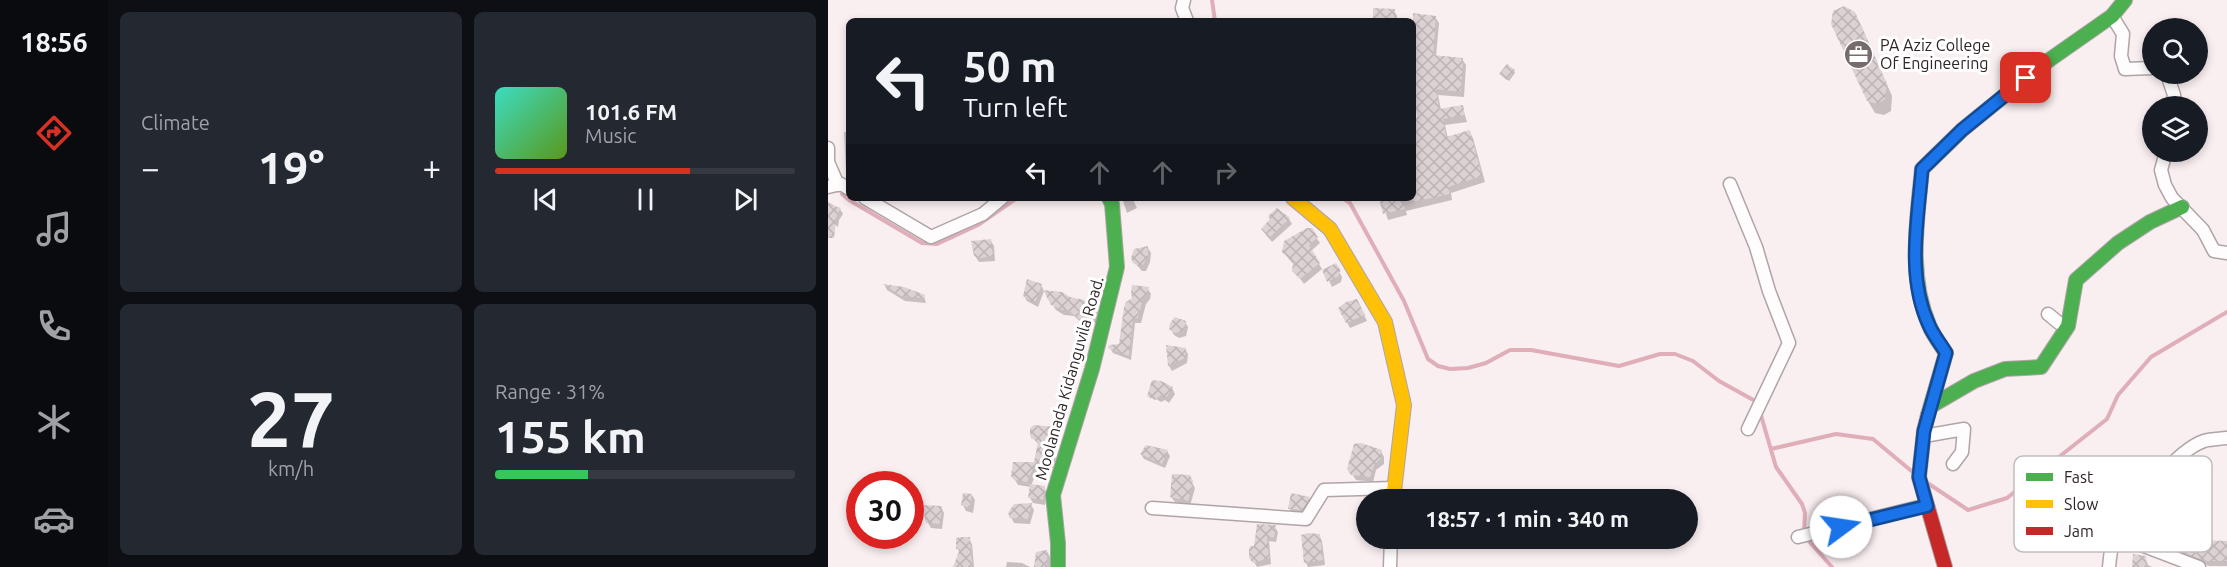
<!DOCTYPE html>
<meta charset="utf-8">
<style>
:root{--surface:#171b24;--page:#242831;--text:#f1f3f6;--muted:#9ea1a6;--line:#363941;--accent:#d93025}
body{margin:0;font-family:Ubuntu,sans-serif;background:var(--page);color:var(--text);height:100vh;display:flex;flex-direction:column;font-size:22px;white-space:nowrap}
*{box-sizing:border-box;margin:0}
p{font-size:20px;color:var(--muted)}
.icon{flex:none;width:33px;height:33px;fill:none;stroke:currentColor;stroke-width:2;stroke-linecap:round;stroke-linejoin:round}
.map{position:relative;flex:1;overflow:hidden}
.sheet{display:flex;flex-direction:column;gap:12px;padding:12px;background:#0d0f14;width:720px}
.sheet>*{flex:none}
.top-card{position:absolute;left:18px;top:18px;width:570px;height:183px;border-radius:9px;box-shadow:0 3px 9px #0003;background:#171b24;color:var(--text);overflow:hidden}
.buttons{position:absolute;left:1314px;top:18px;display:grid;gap:12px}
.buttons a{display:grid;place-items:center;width:66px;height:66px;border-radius:50%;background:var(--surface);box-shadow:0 3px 9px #0003;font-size:30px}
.speed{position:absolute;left:18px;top:471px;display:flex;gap:12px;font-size:30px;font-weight:700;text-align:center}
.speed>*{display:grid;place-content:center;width:78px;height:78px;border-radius:50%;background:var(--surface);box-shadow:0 3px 9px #0003;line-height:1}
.speed .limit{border:9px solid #d22;background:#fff;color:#111}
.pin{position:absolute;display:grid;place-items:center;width:51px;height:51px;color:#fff;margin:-26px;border-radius:12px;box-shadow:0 3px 9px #0006}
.me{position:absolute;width:66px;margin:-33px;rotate:76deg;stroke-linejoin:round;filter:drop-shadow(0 0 4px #0008)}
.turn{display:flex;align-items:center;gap:21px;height:126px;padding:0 18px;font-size:27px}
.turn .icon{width:78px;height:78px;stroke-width:2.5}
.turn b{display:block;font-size:42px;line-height:51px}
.lanes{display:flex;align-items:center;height:57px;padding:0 18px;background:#0003;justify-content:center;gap:30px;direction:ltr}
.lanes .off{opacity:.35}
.big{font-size:45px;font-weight:700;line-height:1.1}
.sheet .widget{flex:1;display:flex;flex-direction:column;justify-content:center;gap:9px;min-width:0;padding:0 21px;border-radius:9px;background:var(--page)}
.sheet .dial{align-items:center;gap:0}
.dial b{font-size:78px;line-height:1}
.song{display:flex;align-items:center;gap:18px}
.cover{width:72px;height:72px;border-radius:9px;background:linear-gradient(135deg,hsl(170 70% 55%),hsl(90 70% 35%))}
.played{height:6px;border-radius:3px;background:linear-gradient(90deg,var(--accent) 65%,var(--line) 65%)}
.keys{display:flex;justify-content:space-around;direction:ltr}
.heat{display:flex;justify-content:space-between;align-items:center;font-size:33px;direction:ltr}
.charge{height:9px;border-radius:4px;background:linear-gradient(90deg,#34c759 31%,var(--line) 0)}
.sheet .tiles{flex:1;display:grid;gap:12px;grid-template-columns:repeat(2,1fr)}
.trip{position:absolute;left:528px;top:489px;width:342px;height:60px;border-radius:30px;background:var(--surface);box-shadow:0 3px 9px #0003;font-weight:700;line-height:60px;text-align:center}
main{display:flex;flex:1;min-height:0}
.dock{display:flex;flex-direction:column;width:108px;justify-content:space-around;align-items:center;background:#090b0e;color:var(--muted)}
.dock .icon{width:42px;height:42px}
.dock .current{color:var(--accent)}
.dock b{font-size:27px;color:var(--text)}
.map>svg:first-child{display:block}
</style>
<main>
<nav class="dock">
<b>18:56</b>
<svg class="icon current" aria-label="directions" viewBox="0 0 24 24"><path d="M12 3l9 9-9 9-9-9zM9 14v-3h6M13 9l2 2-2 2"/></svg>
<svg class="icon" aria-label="music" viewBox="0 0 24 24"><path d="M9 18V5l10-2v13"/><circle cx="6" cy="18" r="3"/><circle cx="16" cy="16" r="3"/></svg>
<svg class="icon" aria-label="phone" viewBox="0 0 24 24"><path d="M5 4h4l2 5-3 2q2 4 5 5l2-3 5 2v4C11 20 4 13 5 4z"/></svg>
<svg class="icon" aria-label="climate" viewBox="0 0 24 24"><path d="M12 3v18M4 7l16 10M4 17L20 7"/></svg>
<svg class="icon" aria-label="car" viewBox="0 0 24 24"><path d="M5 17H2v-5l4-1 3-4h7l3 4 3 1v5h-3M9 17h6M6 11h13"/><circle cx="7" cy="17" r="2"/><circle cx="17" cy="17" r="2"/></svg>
</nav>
<section class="sheet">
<div class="tiles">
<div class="widget"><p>Climate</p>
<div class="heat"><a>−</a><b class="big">19°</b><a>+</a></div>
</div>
<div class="widget">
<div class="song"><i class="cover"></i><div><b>101.6 FM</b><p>Music</p></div></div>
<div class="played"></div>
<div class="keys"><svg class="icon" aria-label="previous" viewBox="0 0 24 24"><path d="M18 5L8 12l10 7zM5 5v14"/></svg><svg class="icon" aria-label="pause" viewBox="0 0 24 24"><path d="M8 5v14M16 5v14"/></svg><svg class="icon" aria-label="next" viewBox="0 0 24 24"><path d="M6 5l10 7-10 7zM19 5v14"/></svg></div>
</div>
<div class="widget dial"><b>27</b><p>km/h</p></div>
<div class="widget"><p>Range · 31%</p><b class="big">155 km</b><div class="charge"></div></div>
</div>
</section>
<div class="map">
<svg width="1399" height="567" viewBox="0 0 1399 567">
<defs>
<pattern id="building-cross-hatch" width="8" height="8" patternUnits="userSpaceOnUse" patternTransform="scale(1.5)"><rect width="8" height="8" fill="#dcd1d3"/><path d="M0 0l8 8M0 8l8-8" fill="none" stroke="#bdb3b5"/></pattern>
</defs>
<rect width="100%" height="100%" fill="#f9eef0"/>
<!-- shadow -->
<path fill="#0003" d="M 566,10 L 569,16 L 569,21 L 546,21 Z
M 585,15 L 607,17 L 611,23 L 608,57 L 634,59 L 638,65 L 636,97 L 610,95 L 613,110 L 634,106 L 639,122 L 617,125 L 620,139 L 641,132 L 645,138 L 657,182 L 623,193 L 624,200 L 578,211 L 579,215 L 560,220 L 553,198 L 585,198 L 585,119 L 591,118 L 587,44 L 585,40 Z
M 1033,25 L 1064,96 L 1063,111 L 1056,115 L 1047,113 L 1040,101 Z
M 686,71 L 687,73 L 681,81 L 674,76 Z
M 16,132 L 21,133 L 21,177 L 18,172 Z
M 294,198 L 304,198 L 309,208 L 299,213 Z
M 0,202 L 12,209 L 15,214 L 11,220 L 10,227 L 0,219 Z
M 443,219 L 461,219 L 464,224 L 444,242 L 438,235 Z
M 483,230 L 492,243 L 483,251 L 494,269 L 476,284 L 466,270 L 466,265 L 455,252 Z
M 163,241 L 166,246 L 167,261 L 151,262 L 147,256 Z
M 320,248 L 323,253 L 322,262 L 318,271 L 314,271 L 306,262 Z
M 507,265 L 514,277 L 513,282 L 504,287 L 496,270 Z
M 213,285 L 216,291 L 210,307 L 199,301 L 196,296 Z
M 57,286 L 75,289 L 96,296 L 98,303 L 77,301 L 59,290 Z
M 320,289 L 323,294 L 322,299 L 318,304 L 313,323 L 307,323 L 303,360 L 285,353 L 282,348 L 292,345 L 297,307 Z
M 217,292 L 268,305 L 271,310 L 268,324 L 265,321 L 259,325 L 255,324 L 246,316 L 236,315 L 228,310 Z
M 532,306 L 539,321 L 522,328 L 512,309 Z
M 357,322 L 360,327 L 358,336 L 351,338 L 346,335 L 343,329 Z
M 340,346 L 357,349 L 360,354 L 359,363 L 344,371 L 341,366 Z
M 344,388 L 347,394 L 341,403 L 337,400 L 333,402 L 323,396 L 323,399 L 321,396 Z
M 228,429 L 231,434 L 225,453 L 228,458 L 224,471 L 210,468 L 203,486 L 216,488 L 219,493 L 217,505 L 205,503 L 202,498 L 203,487 L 190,485 L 184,475 L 207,463 L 211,445 L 204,437 Z
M 339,451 L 342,456 L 337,468 L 316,459 L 313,454 Z
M 553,451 L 556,457 L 556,464 L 548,470 L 545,482 L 528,480 L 521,469 Z
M 361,477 L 367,488 L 362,506 L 347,502 L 343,497 Z
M 144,495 L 147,500 L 145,513 L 138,511 L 135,505 Z
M 464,495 L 481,498 L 484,504 L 477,515 L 465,515 L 462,509 Z
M 203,505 L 206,510 L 202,524 L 186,523 L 183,517 Z
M 113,507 L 116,513 L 114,529 L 103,528 L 100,523 Z
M 447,527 L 450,532 L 448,542 L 441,541 L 443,564 L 429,567 L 423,557 L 428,547 Z
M 475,536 L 491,536 L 494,541 L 497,565 L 480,567 L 478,563 Z
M 141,539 L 144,544 L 146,567 L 128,567 L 132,553 L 129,548 Z
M 1369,541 L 1399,542 L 1399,566 L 1381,566 L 1344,551 L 1340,546 Z
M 219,551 L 222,557 L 222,567 L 207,567 Z
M 1317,557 L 1320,565 L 1324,567 L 1305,567 Z
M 179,562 L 194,563 L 202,567 L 178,567 Z"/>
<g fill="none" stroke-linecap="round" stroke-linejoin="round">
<!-- stream -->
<path stroke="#dfaeb8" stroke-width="4" d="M 384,0 L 387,21
M 14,194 L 21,200 L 94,243 L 109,244 L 150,225 L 189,198
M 515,198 L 522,203 L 576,301 L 600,359 L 610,366 L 622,369 L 640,368 L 658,363 L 682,350 L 703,350 L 791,366 L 832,354 L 847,354 L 865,361 L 891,381 L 929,402
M 932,412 L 948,467 L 974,504 L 977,513 L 976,532
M 943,449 L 1008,434 L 1045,439 L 1087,474
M 1098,482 L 1140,510 L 1179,498 L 1279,419 L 1290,395 L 1323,357 L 1399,312
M 979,539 L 1004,567"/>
</g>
<!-- building -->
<path fill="url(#building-cross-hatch)" d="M 1016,6 L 1027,12 L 1059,84 L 1057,99 L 1049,104 L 1039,101 L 1003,24 L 1005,11 Z
M 545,8 L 567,9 L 566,21 L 545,21 Z
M 585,13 L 608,16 L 605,55 L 635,58 L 633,92 L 608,89 L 611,109 L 635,105 L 637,115 L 615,119 L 618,137 L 642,130 L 654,176 L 620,187 L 622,194 L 585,202 L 585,148 L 589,147 L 585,118 L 589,117 L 585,91 L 587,38 L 585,38 Z
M 679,64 L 687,70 L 679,80 L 671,74 Z
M 551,198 L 574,198 L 577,209 L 555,214 Z
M 0,204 L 13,208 L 9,214 L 6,238 L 0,238 Z
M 449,208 L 462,218 L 441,238 L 433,229 L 442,219 L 440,216 Z
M 479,228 L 484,228 L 490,237 L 481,245 L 492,263 L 472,279 L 464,271 L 465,262 L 454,252 L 456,241 Z
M 163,239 L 165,256 L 152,258 L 146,256 L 143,241 Z
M 320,246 L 320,256 L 315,265 L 310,266 L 305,263 L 303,258 L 306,249 Z
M 508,263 L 513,271 L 511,272 L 511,276 L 499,282 L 494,270 Z
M 199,279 L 214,284 L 207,303 L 195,296 Z
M 55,284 L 76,287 L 97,295 L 96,298 L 73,296 Z
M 304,285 L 321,287 L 320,293 L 315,298 L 310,318 L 305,318 L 301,356 L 280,348 L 281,345 L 291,344 L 296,307 L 298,302 L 304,298 L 303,293 Z
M 215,290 L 234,292 L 242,297 L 269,303 L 265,321 L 261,316 L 255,320 L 251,319 L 241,311 L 232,309 L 223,305 Z
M 529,299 L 537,315 L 518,323 L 510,308 L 518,302 Z
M 347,317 L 358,321 L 356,331 L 347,333 L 341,329 L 342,323 Z
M 338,345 L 358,348 L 357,358 L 340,366 Z
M 324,380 L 333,381 L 345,387 L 338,398 L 333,395 L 327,400 L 319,396 Z
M 206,425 L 229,427 L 221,451 L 226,451 L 224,462 L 221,466 L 207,464 L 199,482 L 186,480 L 183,476 L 185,462 L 206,462 L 210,442 L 203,438 L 202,433 L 202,428 Z
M 533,443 L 554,450 L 553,458 L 546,465 L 542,477 L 523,475 L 519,469 L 526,444 Z
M 318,445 L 340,450 L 334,464 L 312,454 Z
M 344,474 L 362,475 L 365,481 L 360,501 L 342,497 Z
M 202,484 L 217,486 L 215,500 L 200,498 Z
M 135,493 L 144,494 L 142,508 L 133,505 Z
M 463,493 L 482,497 L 474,510 L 460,509 Z
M 204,503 L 200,519 L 182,518 L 180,513 L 186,504 Z
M 94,505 L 114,506 L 112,524 L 98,523 Z
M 429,524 L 448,525 L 446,538 L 439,537 L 441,558 L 425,563 L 421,558 L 421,550 L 422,546 L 426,546 Z
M 480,533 L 492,534 L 495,560 L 476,563 L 473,535 Z
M 135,537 L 142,537 L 144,567 L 125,567 L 132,549 L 128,549 L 128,538 Z
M 1369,540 L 1399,541 L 1399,561 L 1377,561 L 1339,546 L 1339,541 Z
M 219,550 L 219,567 L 206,567 L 208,552 Z
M 1305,554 L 1318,556 L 1317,567 L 1304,567 Z"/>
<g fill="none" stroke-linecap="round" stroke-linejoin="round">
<defs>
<path id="street" d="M 356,0 L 354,8 L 359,21
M 1284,16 L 1295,34 L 1293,56 L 1297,69 L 1324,68
M 1339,74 L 1346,95 L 1344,106
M 0,148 L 0,162 L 10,185
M 1338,152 L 1333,170 L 1337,185 L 1344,198 L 1375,230 L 1386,251 L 1399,253
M 902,184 L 928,247 L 941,291 L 961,343 L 920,429
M 0,187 L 13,184 L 21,189
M 37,198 L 103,237 L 155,214 L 174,198
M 1220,314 L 1231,323 L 1240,326
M 1096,436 L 1136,429 L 1134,452 L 1125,464
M 324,508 L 478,519 L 496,490 L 566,488
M 1287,535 L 1371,567
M 970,537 L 1099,505
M 562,567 L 563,538
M 1281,567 C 1282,557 1283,545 1287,535 C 1299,511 1350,449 1376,441 C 1383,439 1392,439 1399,438"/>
<path id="fast" d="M 1103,406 L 1146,381 L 1177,369 L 1213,367 L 1240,326 L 1248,280 L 1290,243 L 1322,222 L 1354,207
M 1100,415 L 1118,353 C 1112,344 1105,335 1101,325 C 1080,275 1089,221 1094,169 L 1134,130 L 1214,65 L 1284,16 L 1297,0
M 230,567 L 230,543 L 225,495 L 264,369 L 289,267 L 284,204 L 281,198"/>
<path id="slow" d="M 465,198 L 502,229 L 557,322 L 576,405 L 565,500"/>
<path id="jam" d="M 1100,415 L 1096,431 L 1091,477 L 1117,567"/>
</defs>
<!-- street casing -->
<use href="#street" stroke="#afa5a7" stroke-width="15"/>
<!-- fast casing -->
<use href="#fast" stroke="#afa5a7" stroke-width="16"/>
<!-- slow casing -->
<use href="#slow" stroke="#afa5a7" stroke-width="16"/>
<!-- jam casing -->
<use href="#jam" stroke="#afa5a7" stroke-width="16"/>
<!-- street -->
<use href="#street" stroke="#fefcfd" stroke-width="12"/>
<!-- fast -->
<use href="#fast" stroke="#4caf50" stroke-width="14"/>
<!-- slow -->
<use href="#slow" stroke="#ffc107" stroke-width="14"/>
<!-- jam -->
<use href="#jam" stroke="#c62828" stroke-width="14"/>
</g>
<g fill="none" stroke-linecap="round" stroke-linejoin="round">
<defs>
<path id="route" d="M 1013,527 L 1099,506 L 1091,477 L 1096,431 L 1118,353 C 1113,344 1105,335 1101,325 C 1078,276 1090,220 1094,169 L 1134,130 L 1198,78"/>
</defs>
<!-- route casing -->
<use href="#route" stroke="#114b97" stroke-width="15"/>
<!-- route -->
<use href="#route" stroke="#1a73e8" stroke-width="10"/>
</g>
<!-- icons -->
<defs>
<symbol id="office-disc" viewBox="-11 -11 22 22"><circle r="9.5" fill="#766b6d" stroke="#fff"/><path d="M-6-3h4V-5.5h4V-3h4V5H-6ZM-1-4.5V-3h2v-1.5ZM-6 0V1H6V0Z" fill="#fff"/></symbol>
</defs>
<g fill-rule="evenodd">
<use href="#office-disc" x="1014" y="38" width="33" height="33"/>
</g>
<g text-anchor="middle" stroke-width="6" stroke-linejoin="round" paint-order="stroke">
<!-- poi labels -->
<g font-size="16" fill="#302426" stroke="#fff" text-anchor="start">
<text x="1052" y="51">PA Aziz College<tspan x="1052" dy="18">Of Engineering</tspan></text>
</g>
<!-- street labels -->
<g font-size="16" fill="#302426" stroke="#fff">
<text transform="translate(241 378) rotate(-74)" y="6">Moolanada Kidanguvila Road.</text>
</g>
</g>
<!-- legend -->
<rect x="1186" y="456" width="198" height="96" rx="9" fill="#fff" stroke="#c1bdbe" stroke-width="1.5"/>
<rect x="1198" y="473" width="27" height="8" fill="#4caf50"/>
<rect x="1198" y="500" width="27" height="8" fill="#ffc107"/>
<rect x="1198" y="527" width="27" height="8" fill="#c62828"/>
<g font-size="16" fill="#302426">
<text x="1236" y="483">Fast</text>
<text x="1236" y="510">Slow</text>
<text x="1236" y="537">Jam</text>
</g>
</svg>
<div class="buttons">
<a><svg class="icon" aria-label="search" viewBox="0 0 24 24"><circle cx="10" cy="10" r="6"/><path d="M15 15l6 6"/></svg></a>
<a><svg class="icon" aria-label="layers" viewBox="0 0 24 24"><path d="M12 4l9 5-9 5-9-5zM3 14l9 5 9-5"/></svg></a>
</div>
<div class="speed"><div class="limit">30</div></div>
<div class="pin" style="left:1198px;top:78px;background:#d93025"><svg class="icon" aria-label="arrive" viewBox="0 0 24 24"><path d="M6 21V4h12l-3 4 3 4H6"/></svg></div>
<svg class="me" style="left:1013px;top:527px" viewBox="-20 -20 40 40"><circle r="19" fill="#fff"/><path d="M0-13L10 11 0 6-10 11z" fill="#1a73e8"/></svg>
<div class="trip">18:57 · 1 min · 340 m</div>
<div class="top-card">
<div class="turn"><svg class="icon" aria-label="left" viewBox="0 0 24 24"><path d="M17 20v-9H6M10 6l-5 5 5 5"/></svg><div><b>50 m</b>Turn left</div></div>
<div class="lanes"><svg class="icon" aria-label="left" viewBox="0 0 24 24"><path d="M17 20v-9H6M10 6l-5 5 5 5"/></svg><svg class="icon off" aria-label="ahead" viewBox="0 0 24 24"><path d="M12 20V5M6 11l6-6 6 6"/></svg><svg class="icon off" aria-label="ahead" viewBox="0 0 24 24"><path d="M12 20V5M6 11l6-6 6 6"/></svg><svg class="icon off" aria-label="right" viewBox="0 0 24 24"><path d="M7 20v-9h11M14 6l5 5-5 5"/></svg></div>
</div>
</div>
</main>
